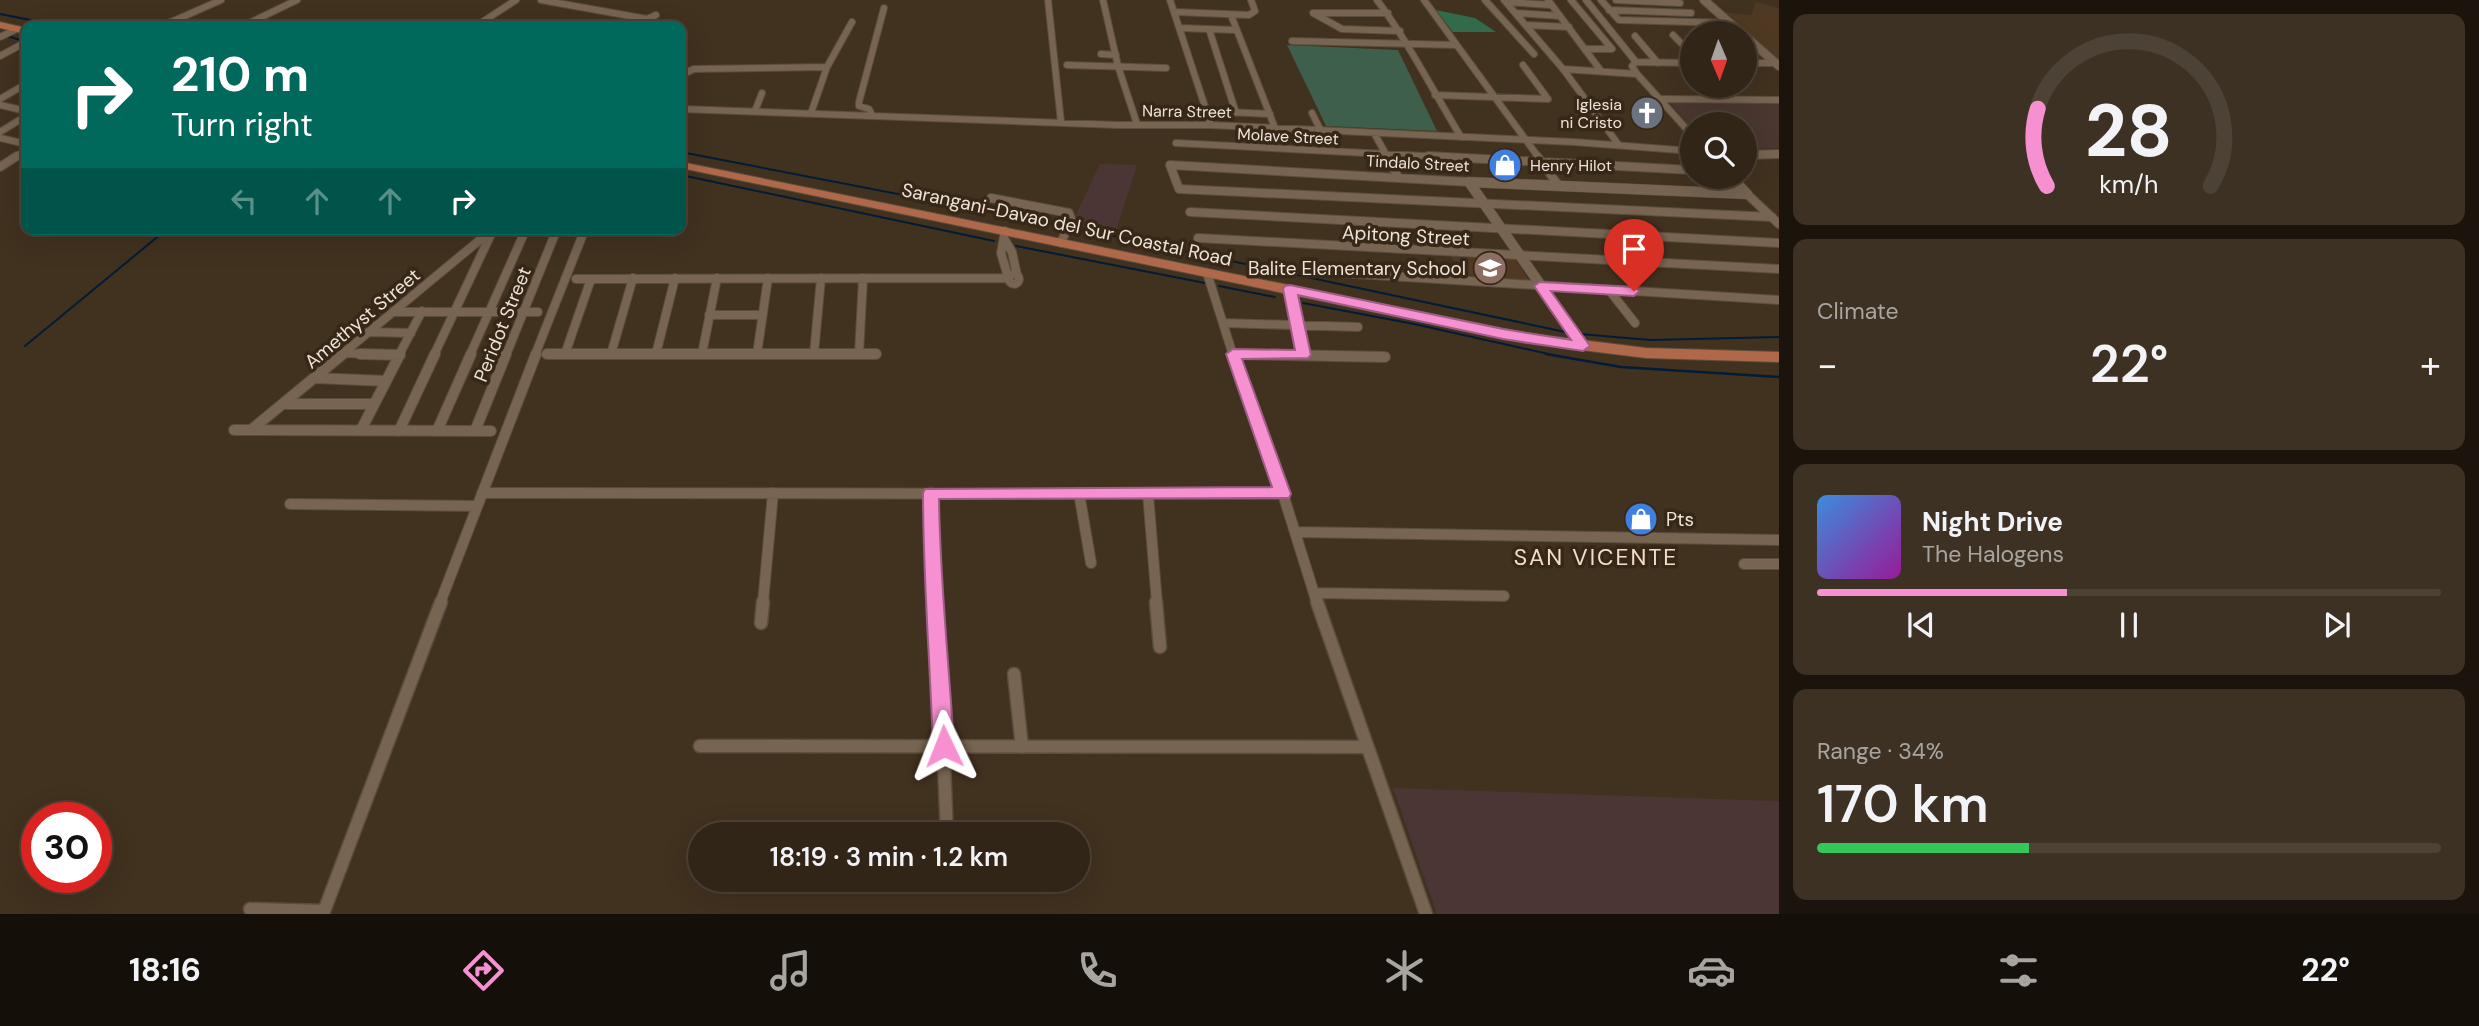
<!DOCTYPE html>
<meta charset="utf-8">
<style>
:root{--surface:#312517;--page:#3d3124;--text:#f1f3f6;--muted:#a8a5a1;--line:#4c4236;--accent:#f690d0}
body{margin:0;font-family:"DM Sans",sans-serif;background:var(--page);color:var(--text);height:100vh;display:flex;flex-direction:column;font-size:26px;white-space:nowrap}
*{box-sizing:border-box;margin:0}
p{font-size:23px;color:var(--muted)}
.icon{flex:none;width:38px;height:38px;fill:none;stroke:currentColor;stroke-width:2;stroke-linecap:round;stroke-linejoin:round}
.map{position:relative;flex:1;overflow:hidden}
.drawer{display:flex;flex-direction:column;gap:14px;padding:14px;background:#1b140d;width:700px}
.drawer>*{flex:none}
.hud{position:absolute;left:21px;top:21px;width:665px;height:214px;border-radius:14px;box-shadow:0 7px 28px #0002,0 0 0 2px var(--line);background:#00695c;color:#fff;overflow:hidden}
.needle{width:46px;rotate:178deg}
.tools{position:absolute;left:1680px;top:21px;display:grid;gap:14px}
.tools a{display:grid;place-items:center;width:77px;height:77px;border-radius:50%;background:var(--surface);box-shadow:0 7px 28px #0002,0 0 0 2px var(--line);font-size:35px}
.speed{position:absolute;left:21px;top:802px;display:flex;gap:14px;font-size:35px;font-weight:700;text-align:center}
.speed>*{display:grid;place-content:center;width:91px;height:91px;border-radius:50%;background:var(--surface);box-shadow:0 7px 28px #0002,0 0 0 2px var(--line);line-height:1}
.speed .limit{border:10px solid #d22;background:#fff;color:#111}
.pin{position:absolute;display:grid;place-items:center;width:60px;height:60px;color:#fff;margin:-72px -30px;border-radius:50% 50% 50% 0;rotate:-45deg;box-shadow:0 0 7px #0007}
.pin .icon{rotate:45deg}
.me{position:absolute;width:77px;margin:-38px;rotate:358deg;stroke-linejoin:round;filter:drop-shadow(0 0 5px #0008)}
.turn{display:flex;align-items:center;gap:24px;height:147px;padding:0 35px;font-size:32px}
.turn .icon{width:91px;height:91px;stroke-width:2.5}
.turn b{display:block;font-size:49px;line-height:60px}
.lanes{display:flex;align-items:center;height:66px;padding:0 35px;background:#0003;justify-content:center;gap:35px;direction:ltr}
.lanes .off{opacity:.35}
.big{font-size:52px;font-weight:600;line-height:1.1}
.drawer .card{flex:1;display:flex;flex-direction:column;justify-content:center;gap:10px;min-width:0;padding:0 24px;border-radius:14px;background:var(--page)}
.drawer .dial{align-items:center;gap:0}
.dial svg{height:182px;overflow:visible;fill:none;stroke:var(--line);stroke-width:7;stroke-linecap:round;text-anchor:middle}
.dial text{fill:var(--text);stroke:none}
.song{display:flex;align-items:center;gap:21px}
.cover{width:84px;height:84px;border-radius:10px;background:linear-gradient(135deg,hsl(210 70% 55%),hsl(300 70% 35%))}
.played{height:7px;border-radius:4px;background:linear-gradient(90deg,var(--accent) 40%,var(--line) 40%)}
.keys{display:flex;justify-content:space-around;direction:ltr}
.heat{display:flex;justify-content:space-between;align-items:center;font-size:38px;direction:ltr}
.charge{height:10px;border-radius:5px;background:linear-gradient(90deg,#34c759 34%,var(--line) 0)}
.trip{position:absolute;left:688px;top:822px;width:402px;height:70px;border-radius:35px;background:var(--surface);box-shadow:0 7px 28px #0002,0 0 0 2px var(--line);font-weight:600;line-height:70px;text-align:center}
.dock{display:flex;height:112px;justify-content:space-around;align-items:center;background:#140f09;color:var(--muted)}
.dock .icon{width:49px;height:49px}
.dock .active{color:var(--accent)}
.dock b{font-size:32px;color:var(--text)}
main{display:flex;flex:1;min-height:0}
.map>svg:first-child{display:block}
</style>
<main>
<div class="map">
<svg width="1779" height="914" viewBox="0 0 1779 914">
<rect width="100%" height="100%" fill="#41311f"/>
<!-- commercial -->
<path fill="#4a372f" d="M 1668,100 L 1779,102 L 1779,148 L 1745,149 L 1745,124 L 1692,124 L 1692,129 Z"/>
<!-- industrial -->
<path fill="#4b3635" d="M 1100,164 L 1137,165 L 1115,234 L 1071,225 Z
M 1393,788 L 1779,801 L 1779,914 L 1437,914 Z"/>
<!-- built -->
<path fill="#4f3922" d="M 1756,2 L 1779,8 L 1779,61 L 1720,12 L 1751,15 Z
M 1451,256 L 1515,258 L 1530,282 L 1464,278 Z"/>
<!-- green -->
<path fill="#3e5f4b" d="M 1287,45 L 1398,50 L 1437,131 L 1326,126 Z"/>
<!-- forest -->
<path fill="#346a4c" d="M 1436,10 L 1475,18 L 1496,32 L 1453,32 Z"/>
<g fill="none" stroke-linecap="round" stroke-linejoin="round">
<!-- stream-far1 -->
<path stroke="#021c37" stroke-width="2" d="M 0,14 L 61,26
M 7,36 L 24,41
M 681,152 L 1109,235 L 1570,333
M 681,175 L 994,241
M 1016,246 L 1205,283
M 1219,286 L 1275,297
M 1303,303 L 1414,324 L 1553,355
M 1580,334 L 1650,340 L 1779,337
M 25,346 L 167,229"/>
<!-- stream -->
<path stroke="#021c37" stroke-width="2.5" d="M 1546,354 L 1621,367 L 1779,377"/>
<defs>
<path id="minor-far3" d="M 541,0 L 647,19 L 656,15
M 1048,0 L 1061,122
M 1103,0 L 1118,66 L 1137,124
M 1170,0 L 1211,125
M 1377,0 C 1409,43 1433,91 1461,137
M 1424,0 L 1539,158
M 1485,0 L 1534,54
M 1504,0 L 1563,69 L 1618,144
M 1548,0 L 1601,71
M 1571,0 L 1612,49 L 1586,49
M 1586,0 L 1636,62 L 1632,66 L 1637,74 L 1692,135
M 1601,0 L 1619,20 L 1730,23
M 1616,0 L 1680,3
M 1507,2 L 1551,5
M 1609,10 L 1691,13
M 1176,12 L 1249,15 L 1255,11 L 1251,0
M 1388,13 L 1313,13 L 1342,29 L 1400,31
M 1516,13 L 1560,16
M 1231,15 L 1275,128
M 1526,25 L 1569,27
M 162,26 L 221,0
M 243,26 L 297,0
M 476,26 L 516,0
M 1180,28 L 1236,30
M 1209,29 L 1236,113
M 1673,35 L 1692,54
M 1635,36 L 1658,63
M 0,37 L 17,29
M 1292,41 L 1456,45
M 1101,54 L 1116,55
M 0,56 L 26,42
M 1636,62 L 1692,63
M 1745,63 L 1775,63
M 1067,65 L 1166,68
M 1523,65 L 1548,99
M 1563,69 L 1637,74
M 681,75 L 694,69 L 827,67
M 1435,95 L 1548,99
M 0,99 L 26,84
M 1662,99 L 1779,100
M 0,105 L 26,111
M 681,109 L 1118,125 L 1211,125 L 1574,142 L 1692,151
M 755,111 L 762,93
M 1206,111 L 1270,114
M 811,113 L 827,67 L 852,22
M 1312,113 L 1321,131
M 872,115 L 869,109 L 859,106 L 859,102 L 884,8
M 0,132 L 26,116
M 1374,133 L 1388,158
M 0,138 L 26,144
M 1176,143 L 1462,158
M 14,158 L 26,150"/>
<path id="minor-far2" d="M 1387,156 L 1398,177
M 1428,156 L 1692,170
M 1537,156 L 1559,186
M 0,167 L 17,156
M 1469,182 L 1170,165 L 1179,189 L 1772,217
M 1747,194 L 1779,224
M 991,198 L 1069,213 L 1071,219 L 1061,243
M 1190,212 L 1779,243
M 1005,231 L 1001,253 L 1008,277
M 1198,238 L 1779,269
M 1005,240 L 1012,252 L 1017,275
M 1307,271 L 1779,300
M 1207,273 L 1233,355
M1009 279a5 5 0 1 1 10 0a5 5 0 1 1-10 0Z
M 576,279 L 1007,278
M 1290,289 L 1303,355
M 1609,290 L 1635,323
M 394,312 L 538,312
M 709,315 L 762,315
M 1224,323 L 1358,327
M 369,332 L 411,333
M 344,353 L 400,355
M 547,354 L 876,354
M 565,354 L 591,279
M 611,354 L 633,278
M 656,354 L 675,278
M 702,354 L 717,278
M 757,354 L 768,278
M 814,354 L 821,278
M 859,354 L 863,278
M 1233,354 L 1299,355
M 341,355 L 493,229
M 399,355 L 422,311
M 434,355 L 492,232
M 470,355 L 526,229
M 506,355 L 557,229
M 535,355 L 585,229"/>
<path id="minor-far1" d="M 360,354 L 400,355
M 547,354 L 876,354
M 1233,354 L 1283,494 L 1317,603
M 1233,354 L 1385,357
M 315,378 L 386,381
M 283,404 L 374,404
M 234,430 L 491,431
M 251,430 L 343,354
M 361,430 L 400,354
M 399,431 L 435,354
M 437,431 L 471,354
M 475,431 L 506,354
M 482,493 L 1283,494
M 931,493 L 931,571 L 935,603
M 1079,493 L 1091,563
M 1148,494 L 1157,603
M 290,504 L 477,506
M 1295,532 L 1779,540
M 1744,564 L 1779,564
M 1314,593 L 1504,596
M 440,603 L 536,354
M 763,603 L 773,493"/>
<path id="minor" d="M 934,602 L 939,644 L 947,835
M 1156,602 L 1160,647
M 1317,602 L 1426,914
M 761,623 L 763,602
M 1014,674 L 1022,747
M 700,746 L 1366,747
M 250,909 L 324,911
M 323,914 L 441,602"/>
<path id="tertiary-far1" d="M 1704,0 L 1741,33
M 1745,36 L 1779,66
M 1745,155 L 1779,154"/>
<path id="tertiary" d="M 1731,177 L 1747,194
M 1469,182 L 1747,194
M 1469,182 L 1583,346"/>
<path id="primary" d="M 0,22 L 26,28 L 26,34 L 0,28 Z
M 681,162 L 1525,333 L 1646,348 L 1779,352 L 1779,362 L 1646,358 L 1525,343 L 681,168 Z"/>
</defs>
<!-- minor-far3 casing -->
<use href="#minor-far3" stroke="#5b4d3d" stroke-width="8"/>
<!-- minor-far2 casing -->
<use href="#minor-far2" stroke="#5b4d3d" stroke-width="10"/>
<!-- minor-far1 casing -->
<use href="#minor-far1" stroke="#5b4d3d" stroke-width="12"/>
<!-- minor casing -->
<use href="#minor" stroke="#5b4d3d" stroke-width="15"/>
<!-- tertiary-far1 casing -->
<use href="#tertiary-far1" stroke="#5b4d3d" stroke-width="10"/>
<!-- tertiary casing -->
<use href="#tertiary" stroke="#5b4d3d" stroke-width="11"/>
<!-- primary casing -->
<use href="#primary" stroke="#5b4d3d" stroke-width="2"/>
<!-- minor-far3 -->
<use href="#minor-far3" stroke="#776451" stroke-width="6"/>
<!-- minor-far2 -->
<use href="#minor-far2" stroke="#776451" stroke-width="8"/>
<!-- minor-far1 -->
<use href="#minor-far1" stroke="#776451" stroke-width="10"/>
<!-- minor -->
<use href="#minor" stroke="#776451" stroke-width="12"/>
<!-- tertiary-far1 -->
<use href="#tertiary-far1" stroke="#776451" stroke-width="8"/>
<!-- tertiary -->
<use href="#tertiary" stroke="#776451" stroke-width="10"/>
<!-- primary -->
<use href="#primary" fill="#af6849" fill-rule="evenodd"/>
</g>
<!-- route -->
<path fill="#f690d0" stroke="#a05e87" stroke-width="2" d="M 1540,282 L 1634,287 L 1640,291 L 1634,296 L 1551,291 L 1590,346 L 1583,351 L 1503,339 L 1298,295 L 1311,355 L 1308,358 L 1242,359 L 1291,494 L 1289,498 L 939,499 C 940,582 949,664 954,746 L 951,753 L 944,756 L 936,753 L 933,746 C 930,661 923,578 923,493 L 925,489 L 1272,487 L 1226,354 L 1233,349 L 1295,350 L 1283,289 L 1285,286 L 1290,285 L 1503,329 L 1571,340 L 1534,286 Z"/>
<!-- icons -->
<defs>
<symbol id="church-disc" viewBox="-11 -11 22 22"><circle r="9.5" fill="#6b7280" stroke="#372716"/><path d="M-1.2-6h2.4v3.5h3.3v2.4h-3.3V6h-2.4V-.1h-3.3v-2.4h3.3Z" fill="#fff"/></symbol>
<symbol id="shop-disc" viewBox="-11 -11 22 22"><circle r="9.5" fill="#3f7fe0" stroke="#372716"/><path d="M-5-2.5h2.3a2.7 3.5 0 0 1 5.4 0H5L5.5 6h-11ZM-1.5-2.5h3a1.5 2.3 0 0 0-3 0Z" fill="#fff"/></symbol>
<symbol id="school-disc" viewBox="-11 -11 22 22"><circle r="9.5" fill="#8d6e63" stroke="#372716"/><path d="M0-5L7-2L0 1L-7-2ZM-4 1L0 2.5L4 1V4Q0 6-4 4Z" fill="#fff"/></symbol>
</defs>
<g fill-rule="evenodd">
<use href="#church-disc" x="1628" y="94" width="38" height="38"/>
<use href="#shop-disc" x="1486" y="146" width="38" height="38"/>
<use href="#school-disc" x="1471" y="249" width="38" height="38"/>
<use href="#shop-disc" x="1622" y="500" width="38" height="38"/>
</g>
<g text-anchor="middle" stroke-width="7" stroke-linejoin="round" paint-order="stroke">
<!-- far-poi labels -->
<g font-size="16" fill="#ede3d8" stroke="#372716" text-anchor="end">
<text x="1622" y="110">Iglesia<tspan x="1622" dy="18">ni Cristo</tspan></text>
<text x="1530" y="171" text-anchor="start">Henry Hilot</text>
</g>
<!-- far-street labels -->
<g font-size="16" fill="#ede3d8" stroke="#372716">
<text transform="translate(1187 111) rotate(1)" y="6">Narra Street</text>
<text transform="translate(1288 136) rotate(3)" y="6">Molave Street</text>
<text transform="translate(1418 163) rotate(3)" y="6">Tindalo Street</text>
</g>
<!-- street labels -->
<g font-size="19" fill="#ede3d8" stroke="#372716">
<text transform="translate(1067 224) rotate(12)" y="7">Sarangani-Davao del Sur Coastal Road</text>
<text transform="translate(1406 235) rotate(3)" y="7">Apitong Street</text>
<text transform="translate(362 318) rotate(-40)" y="7">Amethyst Street</text>
<text transform="translate(502 324) rotate(-68)" y="7">Peridot Street</text>
</g>
<!-- poi labels -->
<g font-size="19" fill="#ede3d8" stroke="#372716" text-anchor="end">
<text x="1466" y="275">Balite Elementary School</text>
<text x="1666" y="526" text-anchor="start">Pts</text>
</g>
<!-- quarter labels -->
<g font-size="23" letter-spacing="2" fill="#f3ddc8" stroke="#372716">
<text x="1596" y="565">SAN VICENTE</text>
</g>
</g>
</svg>
<div class="tools">
<a><svg class="needle" viewBox="-14 -14 28 28"><path d="M0-13l5 13h-10z" fill="#e53935"/><path d="M0 13l5-13h-10z" fill="#a8a5a1"/></svg></a>
<a><svg class="icon" aria-label="search" viewBox="0 0 24 24"><circle cx="10" cy="10" r="6"/><path d="M15 15l6 6"/></svg></a>
</div>
<div class="speed"><div class="limit">30</div></div>
<div class="pin" style="left:1634px;top:291px;background:#d93025"><svg class="icon" aria-label="arrive" viewBox="0 0 24 24"><path d="M6 21V4h12l-3 4 3 4H6"/></svg></div>
<svg class="me" style="left:944px;top:746px" viewBox="-20 -20 40 40"><path d="M0-17L14 15 0 8-14 15z" fill="#f690d0" stroke="#fff" stroke-width="4"/></svg>
<div class="trip">18:19 · 3 min · 1.2 km</div>
<div class="hud">
<div class="turn"><svg class="icon" aria-label="right" viewBox="0 0 24 24"><path d="M7 20v-9h11M14 6l5 5-5 5"/></svg><div><b>210 m</b>Turn right</div></div>
<div class="lanes"><svg class="icon off" aria-label="left" viewBox="0 0 24 24"><path d="M17 20v-9H6M10 6l-5 5 5 5"/></svg><svg class="icon off" aria-label="ahead" viewBox="0 0 24 24"><path d="M12 20V5M6 11l6-6 6 6"/></svg><svg class="icon off" aria-label="ahead" viewBox="0 0 24 24"><path d="M12 20V5M6 11l6-6 6 6"/></svg><svg class="icon" aria-label="right" viewBox="0 0 24 24"><path d="M7 20v-9h11M14 6l5 5-5 5"/></svg></div>
</div>
</div>
<section class="drawer">
<div class="card dial"><svg viewBox="0 0 100 80">
<path d="M14 69A42 42 0 1 1 86 69"/>
<path d="M14 69A42 42 0 0 1 10 35" stroke="#f690d0"/>
<text x="50" y="56" font-size="32" font-weight="700">28</text>
<text x="50" y="72" font-size="11">km/h</text>
</svg></div>
<div class="card"><p>Climate</p>
<div class="heat"><a>−</a><b class="big">22°</b><a>+</a></div>
</div>
<div class="card">
<div class="song"><i class="cover"></i><div><b>Night Drive</b><p>The Halogens</p></div></div>
<div class="played"></div>
<div class="keys"><svg class="icon" aria-label="previous" viewBox="0 0 24 24"><path d="M18 5L8 12l10 7zM5 5v14"/></svg><svg class="icon" aria-label="pause" viewBox="0 0 24 24"><path d="M8 5v14M16 5v14"/></svg><svg class="icon" aria-label="next" viewBox="0 0 24 24"><path d="M6 5l10 7-10 7zM19 5v14"/></svg></div>
</div>
<div class="card"><p>Range · 34%</p><b class="big">170 km</b><div class="charge"></div></div>
</section>
</main>
<nav class="dock">
<b>18:16</b>
<svg class="icon active" aria-label="directions" viewBox="0 0 24 24"><path d="M12 3l9 9-9 9-9-9zM9 14v-3h6M13 9l2 2-2 2"/></svg>
<svg class="icon" aria-label="music" viewBox="0 0 24 24"><path d="M9 18V5l10-2v13"/><circle cx="6" cy="18" r="3"/><circle cx="16" cy="16" r="3"/></svg>
<svg class="icon" aria-label="phone" viewBox="0 0 24 24"><path d="M5 4h4l2 5-3 2q2 4 5 5l2-3 5 2v4C11 20 4 13 5 4z"/></svg>
<svg class="icon" aria-label="climate" viewBox="0 0 24 24"><path d="M12 3v18M4 7l16 10M4 17L20 7"/></svg>
<svg class="icon" aria-label="car" viewBox="0 0 24 24"><path d="M5 17H2v-5l4-1 3-4h7l3 4 3 1v5h-3M9 17h6M6 11h13"/><circle cx="7" cy="17" r="2"/><circle cx="17" cy="17" r="2"/></svg>
<svg class="icon" aria-label="filters" viewBox="0 0 24 24"><path d="M4 7h16M4 17h16"/><circle cx="9" cy="7" r="2"/><circle cx="15" cy="17" r="2"/></svg>
<b>22°</b>
</nav>
